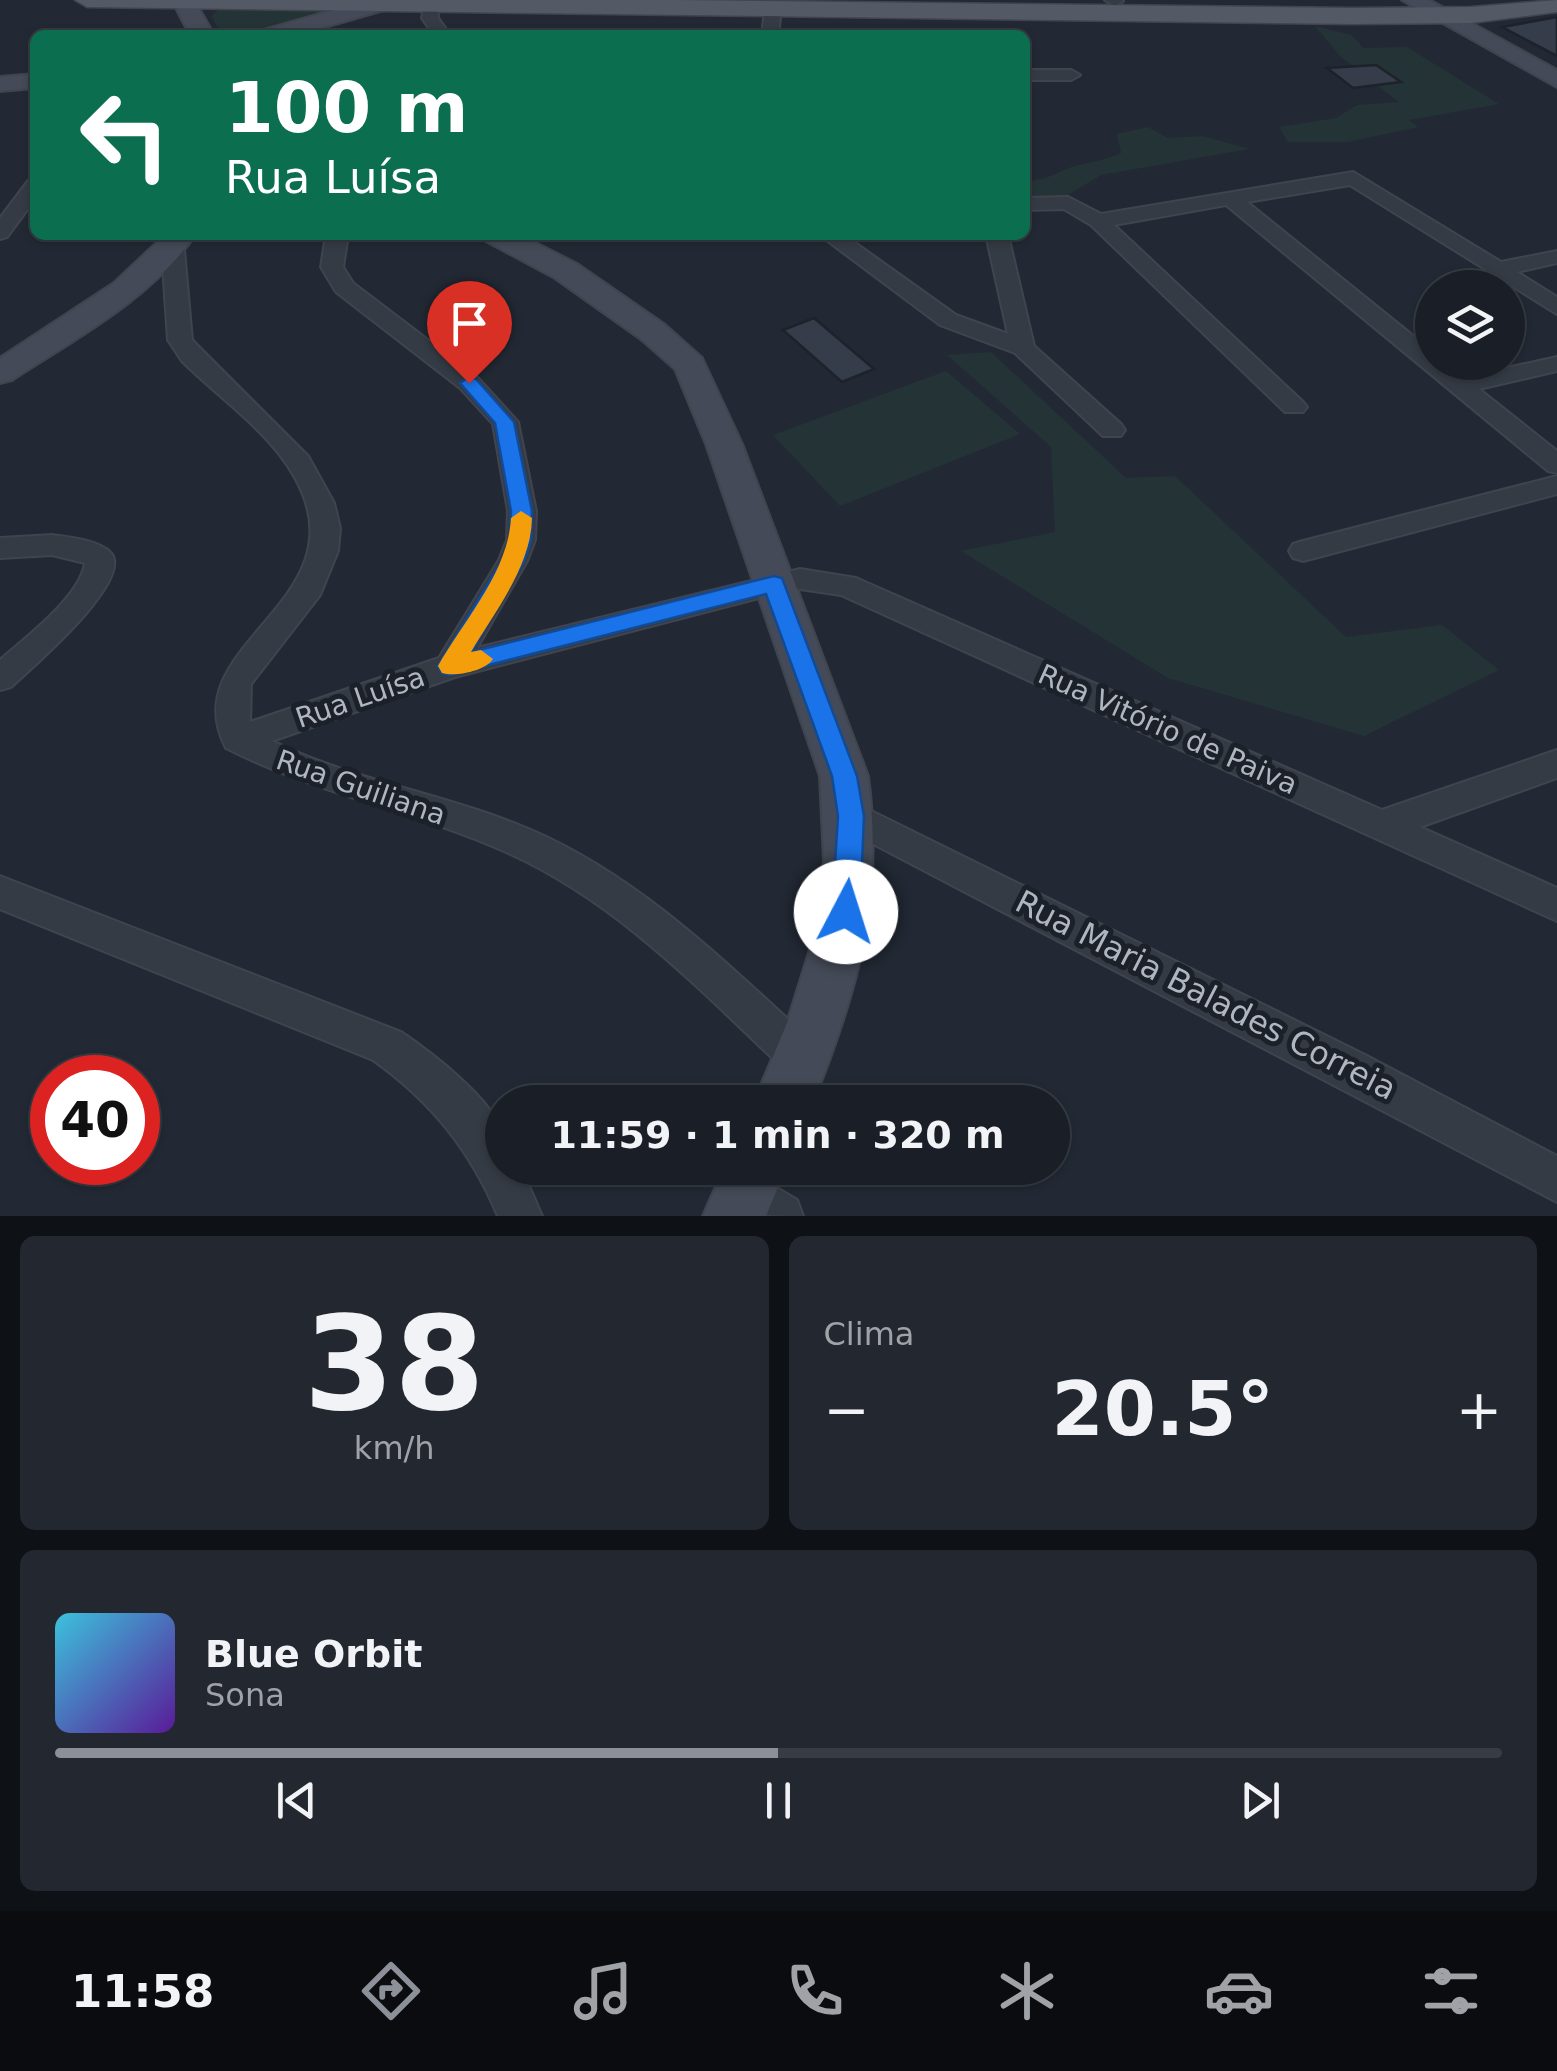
<!DOCTYPE html>
<html lang="pt">
<meta charset="utf-8">
<style>
:root{--surface:#1a1f27;--page:#23272f;--text:#f1f3f6;--muted:#9fa2a7;--line:#383d44;--accent:#8c9099}
body{margin:0;font-family:"DejaVu Sans",sans-serif;background:var(--page);color:var(--text);height:100vh;display:flex;flex-direction:column;font-size:38px;white-space:nowrap}
*{box-sizing:border-box;margin:0}
p{font-size:32px;color:var(--muted)}
.icon{flex:none;width:55px;height:55px;fill:none;stroke:currentColor;stroke-width:2;stroke-linecap:round;stroke-linejoin:round}
.map{position:relative;height:1216px;overflow:hidden}
.drawer{display:flex;flex-direction:column;gap:20px;padding:20px;background:#0e1115;flex:1}
.drawer>*{flex:none}
.top-card{position:absolute;left:30px;top:30px;width:1000px;height:210px;border-radius:15px;box-shadow:0 2px 8px #0004,0 0 0 2px var(--line);background:#0b6e4f;color:#fff;overflow:hidden}
.fabs{position:absolute;left:1415px;top:270px;display:grid;gap:20px}
.fabs a{display:grid;place-items:center;width:110px;height:110px;border-radius:50%;background:var(--surface);box-shadow:0 2px 8px #0004,0 0 0 2px var(--line);font-size:50px}
.speed{position:absolute;left:30px;top:1055px;display:flex;gap:20px;font-size:50px;font-weight:700;text-align:center}
.speed>*{display:grid;place-content:center;width:130px;height:130px;border-radius:50%;background:var(--surface);box-shadow:0 2px 8px #0004,0 0 0 2px var(--line);line-height:1}
.speed .limit{border:15px solid #d22;background:#fff;color:#111}
.pin{position:absolute;display:grid;place-items:center;width:85px;height:85px;color:#fff;margin:-102px -42px;border-radius:50% 50% 50% 0;rotate:-45deg;box-shadow:0 0 10px #0007}
.pin .icon{rotate:45deg}
.me{position:absolute;width:110px;margin:-55px;rotate:5deg;stroke-linejoin:round;filter:drop-shadow(0 0 8px #0008)}
.turn{display:flex;align-items:center;gap:35px;height:210px;padding:0 30px;font-size:45px}
.turn .icon{width:130px;height:130px;stroke-width:2.5}
.turn b{display:block;font-size:70px;line-height:85px}
.big{font-size:75px;font-weight:600;line-height:1.1}
.drawer .card{flex:1;display:flex;flex-direction:column;justify-content:center;gap:15px;min-width:0;padding:0 35px;border-radius:15px;background:var(--page)}
.drawer .dial{align-items:center;gap:0}
.dial b{font-size:130px;line-height:1}
.song{display:flex;align-items:center;gap:30px}
.cover{width:120px;height:120px;border-radius:15px;background:linear-gradient(135deg,hsl(190 70% 55%),hsl(270 70% 35%))}
.played{height:10px;border-radius:5px;background:linear-gradient(90deg,var(--accent) 50%,var(--line) 50%)}
.keys{display:flex;justify-content:space-around;direction:ltr}
.heat{display:flex;justify-content:space-between;align-items:center;font-size:55px;direction:ltr}
.drawer .tiles{flex:1;display:grid;gap:20px;grid-template-columns:1fr 1fr}
.card:last-child{grid-column:span 2}
.trip{position:absolute;left:485px;top:1085px;width:585px;height:100px;border-radius:50px;background:var(--surface);box-shadow:0 2px 8px #0004,0 0 0 2px var(--line);font-weight:600;line-height:100px;text-align:center}
.dock{display:flex;height:160px;justify-content:space-around;align-items:center;background:#0a0c10;color:var(--muted)}
.dock .icon{width:70px;height:70px}
.dock .selected{color:var(--accent)}
.dock b{font-size:45px;color:var(--text)}
.map>svg:first-child{display:block}
</style>
<div class="map">
<svg width="1557" height="1216" viewBox="0 0 1557 1216">
<rect width="100%" height="100%" fill="#222934"/>
<!-- green -->
<path fill="#243335" d="M 235,8 L 330,9 L 335,11 L 258,35 L 222,35 L 211,16 L 218,10 Z
M 1315,26 L 1352,35 L 1363,48 L 1407,47 L 1499,104 L 1409,120 L 1418,127 L 1348,142 L 1288,142 L 1279,127 L 1336,118 L 1357,105 L 1399,102 L 1340,56 Z
M 1148,127 L 1168,138 L 1203,136 L 1249,149 L 1101,175 L 1066,196 L 1025,197 L 1025,181 C 1042,180 1050,177 1064,170 C 1082,162 1103,162 1121,153 L 1117,134 Z
M 991,352 L 1126,478 L 1175,476 L 1346,637 L 1442,625 L 1499,670 L 1364,736 L 1168,678 L 961,551 L 1055,532 L 1051,447 L 947,355 Z
M 946,371 L 1020,434 L 840,506 L 773,435 Z"/>
<!-- building -->
<path fill="#353d4a" stroke="#1d222b" stroke-width="2.5" d="M 1557,17 L 1557,56 L 1502,27 Z
M 1376,65 L 1401,82 L 1353,88 L 1327,68 Z
M 814,318 L 874,369 L 842,382 L 783,330 Z"/>
<g fill="none" stroke-linecap="round" stroke-linejoin="round">
<defs>
<path id="street" d="M 1105,0 L 1122,0 L 1123,1 L 1115,6 Z
M 425,2 L 437,2 L 438,18 L 450,35 L 434,35 L 422,18 Z
M 773,5 L 781,10 L 778,35 L 762,35 L 765,10 Z
M 1025,70 L 1071,70 L 1080,75 L 1071,80 L 1025,80 Z
M 1353,172 L 1501,262 L 1557,251 L 1557,263 L 1517,272 L 1557,297 L 1557,314 L 1350,185 L 1247,202 L 1432,351 L 1432,362 L 1447,362 L 1465,377 L 1557,357 L 1557,371 L 1479,389 L 1557,451 L 1557,473 L 1548,471 L 1226,205 L 1114,225 L 1303,402 L 1307,407 L 1303,412 L 1285,412 L 1091,225 L 1064,209 L 1025,210 L 1025,198 L 1068,197 L 1101,214 Z
M 35,179 L 35,199 L 7,237 L 0,239 L 0,218 L 28,181 Z
M 326,235 L 348,235 L 343,267 L 353,283 L 478,378 L 518,422 L 536,511 L 535,540 L 527,561 L 477,648 L 800,569 L 856,578 L 1382,810 L 1557,750 L 1557,778 L 1420,827 L 1557,888 L 1557,921 L 841,595 L 800,589 L 774,594 L 455,677 L 272,741 C 354,781 447,794 531,830 C 642,878 728,965 816,1045 L 822,1059 L 816,1073 L 802,1079 L 788,1073 C 701,991 617,901 506,852 C 415,811 316,794 226,748 C 171,643 367,602 294,476 C 269,431 218,397 182,361 L 168,340 L 162,250 L 165,245 L 173,244 L 184,250 L 192,340 L 308,456 L 334,503 L 340,528 L 338,551 L 320,595 L 251,684 L 250,722 L 439,658 L 499,560 L 507,540 L 508,511 L 493,424 L 460,388 L 336,292 L 321,267 Z
M 844,235 L 956,315 L 1008,334 L 986,235 L 1008,235 L 1034,346 L 1121,424 L 1125,430 L 1121,436 L 1103,436 L 1015,353 L 940,325 L 821,236 Z
M 1557,476 L 1557,494 L 1303,561 L 1293,558 L 1289,551 L 1293,544 L 1303,541 Z
M 52,535 C 68,537 99,540 111,553 C 134,581 30,669 11,687 L 0,690 L 0,660 C 25,638 80,597 85,563 L 52,555 L 0,558 L 0,538 Z
M 851,801 L 1365,1055 L 1557,1156 L 1557,1202 L 839,826 L 834,816 L 839,806 Z
M 0,876 L 401,1032 C 429,1051 496,1101 502,1135 C 504,1145 502,1157 502,1168 L 521,1168 L 542,1216 L 498,1216 C 470,1150 431,1101 373,1060 L 0,909 Z
M 745,1169 L 797,1200 L 803,1216 C 770,1216 738,1216 723,1191 L 729,1175 Z"/>
<path id="secondary" d="M 172,0 L 194,0 L 214,35 L 190,35 Z
M 369,0 L 404,0 L 401,5 L 297,35 L 260,35 L 264,30 Z
M 1402,0 L 1429,0 L 1557,70 L 1557,87 Z
M 35,74 L 35,88 L 0,91 L 0,77 Z
M 165,235 L 195,235 C 151,299 76,338 12,380 L 0,383 L 0,358 L 114,283 Z
M 482,235 L 520,235 L 577,264 L 665,325 L 702,358 L 742,444 L 868,776 C 884,897 858,991 813,1102 L 754,1102 L 787,1023 L 812,943 L 824,861 L 820,776 L 706,444 L 675,369 L 641,339 L 555,278 L 486,241 Z
M 724,1168 L 786,1168 L 766,1216 L 703,1216 Z"/>
<path id="primary" d="M 75,0 L 678,0 L 1353,8 L 1471,7 L 1557,0 L 1557,12 L 1471,23 L 1353,24 L 87,7 Z"/>
</defs>
<!-- street casing -->
<use href="#street" stroke="#3f444e" stroke-width="4"/>
<!-- secondary casing -->
<use href="#secondary" stroke="#3f444e" stroke-width="4"/>
<!-- primary casing -->
<use href="#primary" stroke="#3f444e" stroke-width="3"/>
<!-- street -->
<use href="#street" fill="#353b45" fill-rule="evenodd"/>
<!-- secondary -->
<use href="#secondary" fill="#444a57" fill-rule="evenodd"/>
<!-- primary -->
<use href="#primary" fill="#535a65" fill-rule="evenodd"/>
</g>
<!-- route -->
<path fill="#1a73e8" stroke="#114b97" stroke-width="2.5" d="M 469,377 L 476,379 L 514,422 L 532,511 L 531,540 L 524,561 L 471,652 L 774,576 L 782,578 L 857,776 L 864,816 L 860,912 L 856,921 L 846,925 L 836,921 L 832,912 L 838,816 L 832,776 L 766,594 L 450,675 L 442,673 L 438,666 L 502,561 L 510,540 L 511,511 L 495,423 L 460,383 Z"/>
<!-- slow -->
<path fill="#f59e0b" d="M 521,511 L 532,518 C 531,567 495,611 471,652 L 481,650 L 493,659 C 485,671 456,677 442,673 L 438,666 C 464,620 508,573 511,518 Z"/>
<g text-anchor="middle" stroke-width="10" stroke-linejoin="round" paint-order="stroke">
<!-- street labels -->
<g font-size="28" fill="#b0b6c1" stroke="#1b2029">
<text transform="translate(360 697) rotate(-19)" y="10">Rua Luísa</text>
<text transform="translate(1168 729) rotate(24)" y="10">Rua Vitório de Paiva</text>
<text transform="translate(361 787) rotate(19)" y="10">Rua Guiliana</text>
</g>
<!-- near-street labels -->
<g font-size="32" fill="#b0b6c1" stroke="#1b2029">
<text transform="translate(1206 995) rotate(27)" y="11">Rua Maria Balades Correia</text>
</g>
</g>
</svg>
<div class="fabs">
<a><svg class="icon" aria-label="layers" viewBox="0 0 24 24"><path d="M12 4l9 5-9 5-9-5zM3 14l9 5 9-5"/></svg></a>
</div>
<div class="speed"><div class="limit">40</div></div>
<div class="pin" style="left:469px;top:383px;background:#d93025"><svg class="icon" aria-label="arrive" viewBox="0 0 24 24"><path d="M6 21V4h12l-3 4 3 4H6"/></svg></div>
<svg class="me" style="left:846px;top:912px" viewBox="-20 -20 40 40"><circle r="19" fill="#fff"/><path d="M0-13L10 11 0 6-10 11z" fill="#1a73e8"/></svg>
<div class="trip">11:59 · 1 min · 320 m</div>
<div class="top-card">
<div class="turn"><svg class="icon" aria-label="left" viewBox="0 0 24 24"><path d="M17 20v-9H6M10 6l-5 5 5 5"/></svg><div><b>100 m</b>Rua Luísa</div></div>
</div>
</div>
<section class="drawer">
<div class="tiles">
<div class="card dial"><b>38</b><p>km/h</p></div>
<div class="card"><p>Clima</p>
<div class="heat"><a>−</a><b class="big">20.5°</b><a>+</a></div>
</div>
<div class="card">
<div class="song"><i class="cover"></i><div><b>Blue Orbit</b><p>Sona</p></div></div>
<div class="played"></div>
<div class="keys"><svg class="icon" aria-label="previous" viewBox="0 0 24 24"><path d="M18 5L8 12l10 7zM5 5v14"/></svg><svg class="icon" aria-label="pause" viewBox="0 0 24 24"><path d="M8 5v14M16 5v14"/></svg><svg class="icon" aria-label="next" viewBox="0 0 24 24"><path d="M6 5l10 7-10 7zM19 5v14"/></svg></div>
</div>
</div>
</section>
<nav class="dock">
<b>11:58</b>
<svg class="icon selected" aria-label="directions" viewBox="0 0 24 24"><path d="M12 3l9 9-9 9-9-9zM9 14v-3h6M13 9l2 2-2 2"/></svg>
<svg class="icon" aria-label="music" viewBox="0 0 24 24"><path d="M9 18V5l10-2v13"/><circle cx="6" cy="18" r="3"/><circle cx="16" cy="16" r="3"/></svg>
<svg class="icon" aria-label="phone" viewBox="0 0 24 24"><path d="M5 4h4l2 5-3 2q2 4 5 5l2-3 5 2v4C11 20 4 13 5 4z"/></svg>
<svg class="icon" aria-label="climate" viewBox="0 0 24 24"><path d="M12 3v18M4 7l16 10M4 17L20 7"/></svg>
<svg class="icon" aria-label="car" viewBox="0 0 24 24"><path d="M5 17H2v-5l4-1 3-4h7l3 4 3 1v5h-3M9 17h6M6 11h13"/><circle cx="7" cy="17" r="2"/><circle cx="17" cy="17" r="2"/></svg>
<svg class="icon" aria-label="filters" viewBox="0 0 24 24"><path d="M4 7h16M4 17h16"/><circle cx="9" cy="7" r="2"/><circle cx="15" cy="17" r="2"/></svg>
</nav>
